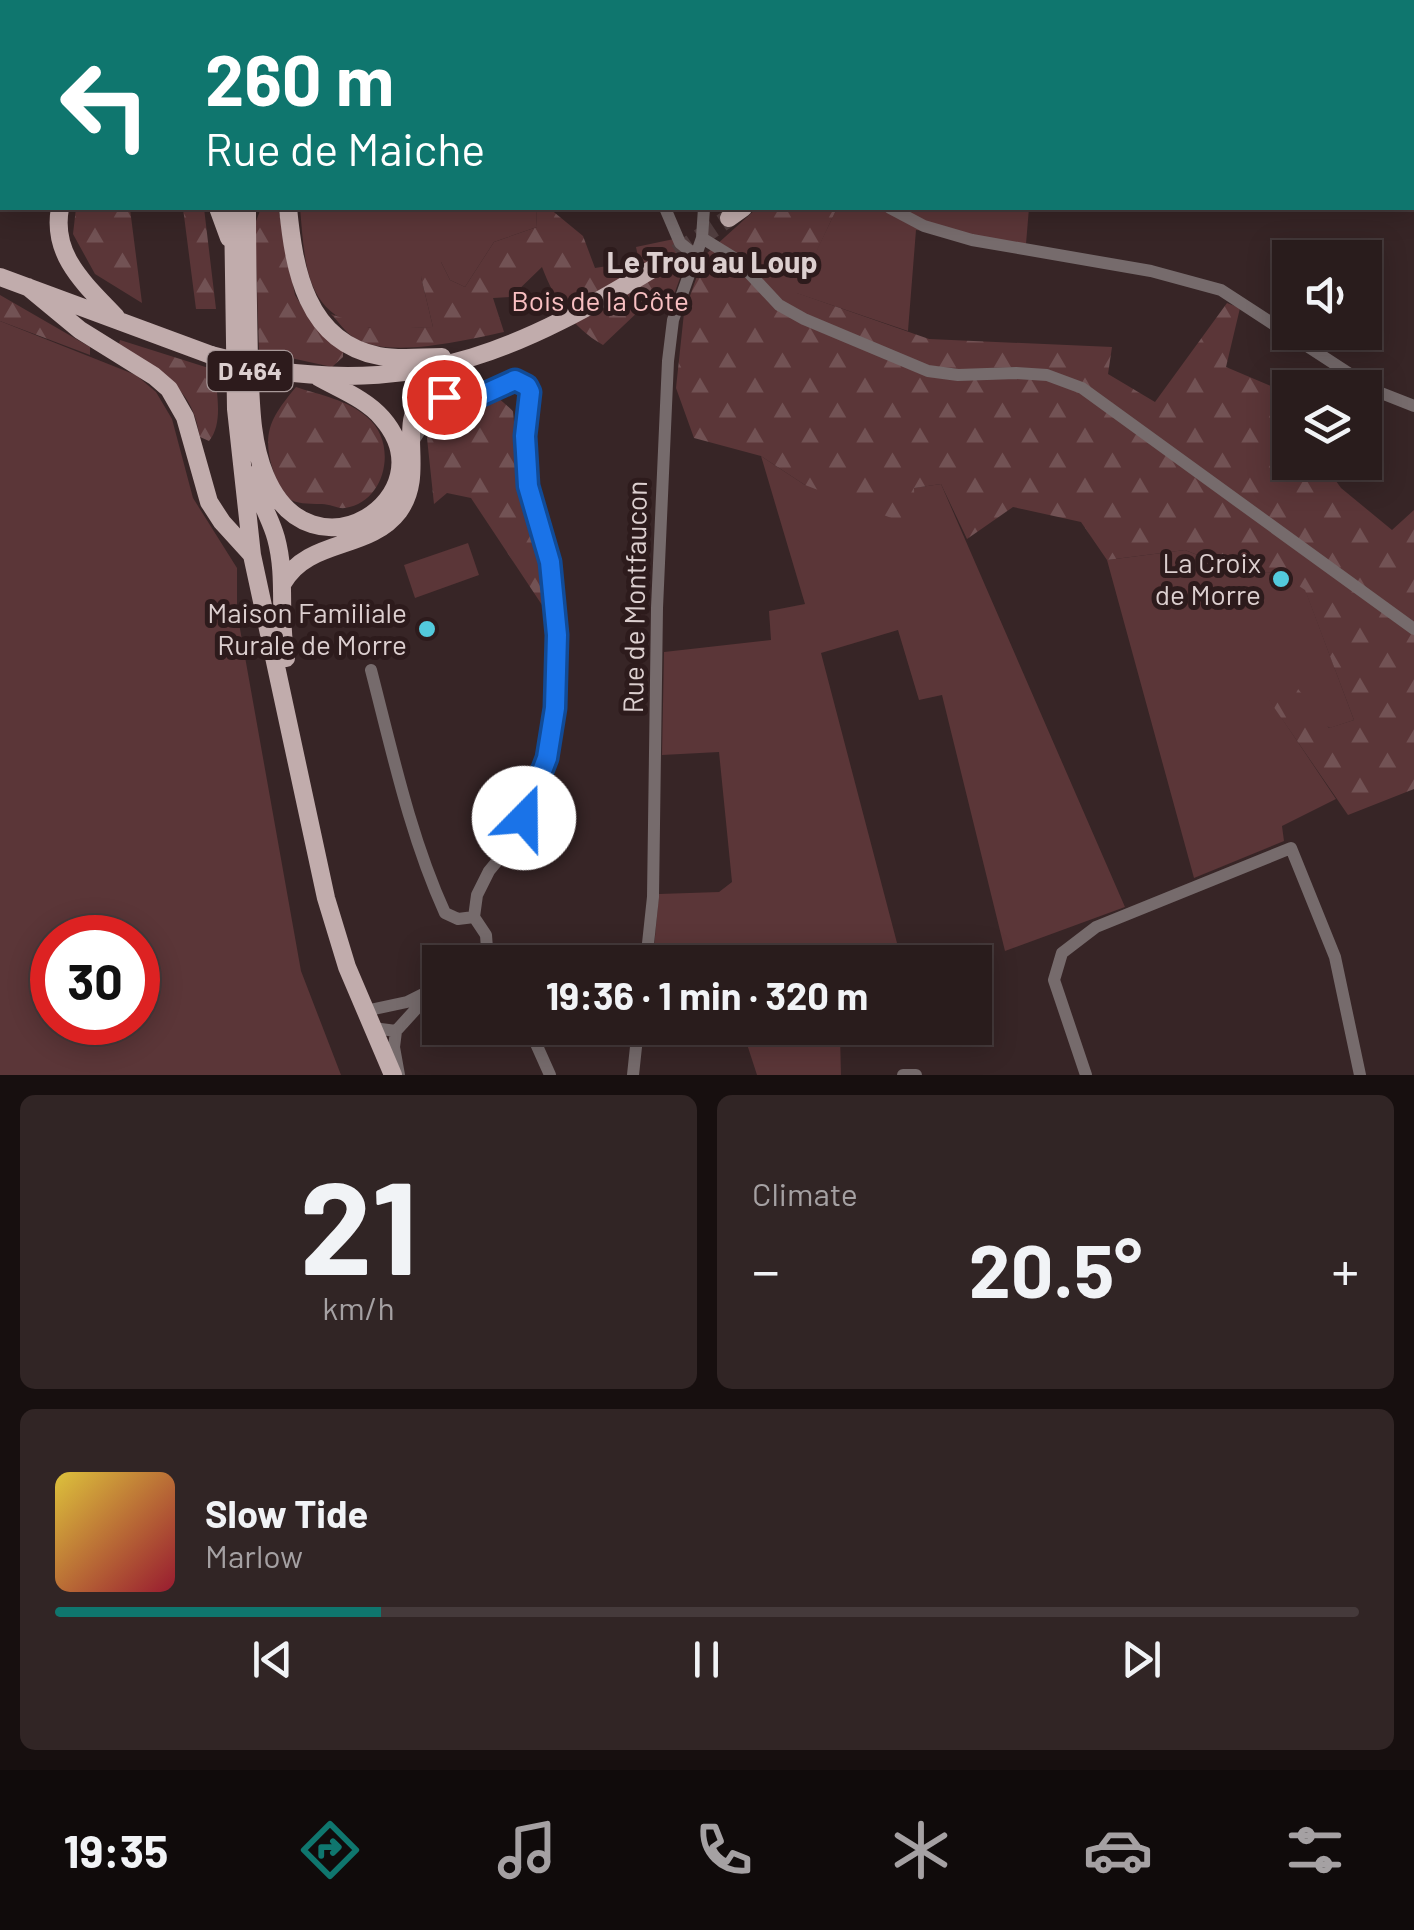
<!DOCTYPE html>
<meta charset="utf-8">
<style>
:root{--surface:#291c1c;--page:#312525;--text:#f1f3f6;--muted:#a5a1a3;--line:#453a3b;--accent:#0f766e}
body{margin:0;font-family:Barlow,sans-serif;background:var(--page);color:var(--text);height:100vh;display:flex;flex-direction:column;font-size:38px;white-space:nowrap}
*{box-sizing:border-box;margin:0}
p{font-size:32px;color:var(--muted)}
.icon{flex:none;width:55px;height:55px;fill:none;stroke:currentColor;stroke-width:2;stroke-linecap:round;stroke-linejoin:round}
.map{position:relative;height:1075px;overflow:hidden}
.panel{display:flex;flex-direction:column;gap:20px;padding:20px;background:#170f0f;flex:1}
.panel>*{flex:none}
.hud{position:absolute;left:0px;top:0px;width:1415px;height:210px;box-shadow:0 5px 25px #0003,0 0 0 2px var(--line);background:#0f766e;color:#fff;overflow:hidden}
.buttons{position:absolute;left:1272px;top:240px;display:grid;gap:20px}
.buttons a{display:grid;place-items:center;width:110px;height:110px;border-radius:0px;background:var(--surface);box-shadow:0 5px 25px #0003,0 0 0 2px var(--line);font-size:50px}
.speed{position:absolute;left:30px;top:915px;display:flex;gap:20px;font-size:50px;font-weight:700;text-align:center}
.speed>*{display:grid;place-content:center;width:130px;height:130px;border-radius:50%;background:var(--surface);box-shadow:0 5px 25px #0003,0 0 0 2px var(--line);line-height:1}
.speed .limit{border:15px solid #d22;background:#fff;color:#111}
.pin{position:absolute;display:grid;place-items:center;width:85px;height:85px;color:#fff;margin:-42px;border:5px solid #fff;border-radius:50%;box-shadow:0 2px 10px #0007}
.me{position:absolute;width:110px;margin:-55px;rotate:22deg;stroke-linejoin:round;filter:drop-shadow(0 0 8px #0008)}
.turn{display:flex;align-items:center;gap:35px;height:210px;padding:0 40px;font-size:45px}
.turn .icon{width:130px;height:130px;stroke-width:2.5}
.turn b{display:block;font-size:70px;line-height:85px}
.big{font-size:75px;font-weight:700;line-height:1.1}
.panel .card{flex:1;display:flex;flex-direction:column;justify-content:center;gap:15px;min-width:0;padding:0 35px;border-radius:15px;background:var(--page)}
.panel .dial{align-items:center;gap:0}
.dial b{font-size:130px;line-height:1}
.song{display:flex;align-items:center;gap:30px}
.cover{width:120px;height:120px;border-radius:15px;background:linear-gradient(135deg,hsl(50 70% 55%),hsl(350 70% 35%))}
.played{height:10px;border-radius:5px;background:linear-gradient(90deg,var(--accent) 25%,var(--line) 25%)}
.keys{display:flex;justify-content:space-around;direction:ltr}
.heat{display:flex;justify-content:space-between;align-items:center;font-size:55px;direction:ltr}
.panel .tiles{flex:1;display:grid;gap:20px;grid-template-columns:1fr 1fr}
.card:last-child{grid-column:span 2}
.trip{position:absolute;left:422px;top:945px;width:570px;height:100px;border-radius:0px;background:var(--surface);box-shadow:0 5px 25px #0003,0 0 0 2px var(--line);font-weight:700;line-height:100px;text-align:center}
.dock{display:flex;height:160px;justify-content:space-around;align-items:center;background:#100b0b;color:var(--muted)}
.dock .icon{width:70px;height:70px}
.dock .current{color:var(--accent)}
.dock b{font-size:45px;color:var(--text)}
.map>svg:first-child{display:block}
</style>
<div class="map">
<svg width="1414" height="1075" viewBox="0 0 1414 1075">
<defs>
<pattern id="forest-firs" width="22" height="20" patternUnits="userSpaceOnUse" patternTransform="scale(2.5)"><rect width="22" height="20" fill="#5b3638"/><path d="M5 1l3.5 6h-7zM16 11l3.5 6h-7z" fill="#725254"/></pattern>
</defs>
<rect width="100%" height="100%" fill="#372526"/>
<!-- green -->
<path fill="#5b3638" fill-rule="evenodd" d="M 1020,0 L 1414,0 L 1414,149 L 1412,2 L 1017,2 Z
M 300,208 L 536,208 L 537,227 L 494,242 L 465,287 L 450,280 L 441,262 L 421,277 L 433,327 C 413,327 391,331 371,328 C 304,318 305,262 300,208 Z
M 837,208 L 1029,208 L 1026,244 L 916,230 L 908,331 L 796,293 Z
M 0,321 L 136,375 L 156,392 L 172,419 L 193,498 L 237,568 L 237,612 L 301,971 L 341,1075 L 0,1075 ZM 52,938 L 138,938 L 138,1022 L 52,1022 Z
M 761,456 L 805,485 L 913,488 L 941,484 L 1125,907 L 1005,951 L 942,695 L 919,700 L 898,630 L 821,653 L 902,962 L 668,962 L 653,958 L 659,894 L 719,892 L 732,882 L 719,752 L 662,755 L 664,652 L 771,640 L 769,611 L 805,604 Z
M 468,543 L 479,575 L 415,598 L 404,565 Z
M 1185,550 L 1235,570 L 1279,573 L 1305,589 L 1354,720 L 1330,728 L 1261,687 L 1336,799 L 1282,826 L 1284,841 L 1194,878 L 1107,560 Z
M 688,1028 L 857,1028 L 840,1035 L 841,1075 L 757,1075 L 744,1035 L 687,1039 Z"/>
<!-- forest -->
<path fill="url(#forest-firs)" d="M 76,208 L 135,208 L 130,209 L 142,303 L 95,274 L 73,234 Z
M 183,208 L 204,208 L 216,309 L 196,309 Z
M 261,208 L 278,208 L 295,295 L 306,313 L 343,351 L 343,357 L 332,367 L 259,351 L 255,224 Z
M 536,208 L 549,208 L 583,236 L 595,268 L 639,261 L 636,247 L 674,239 L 684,267 L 671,303 L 642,308 L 603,345 C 572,327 555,301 542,267 L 511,297 L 493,298 L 504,332 C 465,340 388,360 353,337 C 345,332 338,321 331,314 L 370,328 L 433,327 L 421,277 L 430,259 L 441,262 L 450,280 L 465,287 L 494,242 L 537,227 Z
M 757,208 L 837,208 L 797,293 L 929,339 L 1112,347 L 1108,374 L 1155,402 L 1227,303 L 1240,308 L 1226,367 L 1290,394 L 1290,462 L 1323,463 L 1341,488 L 1392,530 L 1414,510 L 1414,789 L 1348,815 L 1260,687 L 1291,680 L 1329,728 L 1354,720 L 1305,590 L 1279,573 L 1235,570 L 1185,550 L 1107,560 L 1081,522 L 1013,507 L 967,539 L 941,484 L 914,488 L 915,520 L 894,519 L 805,485 L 761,456 L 694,438 L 676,388 L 684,313 L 704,256 Z
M 0,295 L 90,347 L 90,355 L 0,321 Z
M 120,340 L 215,370 C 216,392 224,423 209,441 L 200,437 C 191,380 158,377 119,344 Z
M 296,387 C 320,395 348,400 367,417 C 398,442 387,502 345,508 C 338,509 330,504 322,504 C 291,504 283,502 273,470 C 261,432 272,416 296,387 Z
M 496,396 L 513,411 L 518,466 L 544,562 L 544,608 L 471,498 L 447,493 L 434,504 L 427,438 L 434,425 Z"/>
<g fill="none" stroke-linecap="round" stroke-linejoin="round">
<!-- major-tunnel -->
<path stroke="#503e3f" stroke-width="18" stroke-dasharray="18 9" stroke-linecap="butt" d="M 654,268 L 729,218"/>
<!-- minor -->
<path stroke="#766b6c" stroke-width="12" d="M 621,0 L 622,2
M 690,2 L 690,0
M 1412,183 L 1414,183
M 665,208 L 680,243 L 695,255
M 890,208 L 924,226 L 972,240 L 1151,271 L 1221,290 L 1376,391 L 1414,406
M 702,238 L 736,259 L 779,305 L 804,319 L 928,371 L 958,375 L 1016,373 L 1047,375 L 1082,388 L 1414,629
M 414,440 L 428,418 L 438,411 L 469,402 L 504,383 L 521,382 L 531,392 L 525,436 L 528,486 L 549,562 L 557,635 L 555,707 L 547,758 L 534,795 L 513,842 L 489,871 L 477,895 L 474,917 L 486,935 L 488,962
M 371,670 C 392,751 410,836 445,913 L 458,919 L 474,917
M 646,962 L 653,897 L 657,608 L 668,361 L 673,320 L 702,238 L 704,208
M 365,1011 L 407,1002 L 429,991
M 373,1028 L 396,1031 L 436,987
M 529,1028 L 550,1075
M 396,1031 L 394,1047 L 399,1075
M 633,1075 L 638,1028
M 903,1075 L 916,1075
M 1086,1075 L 1054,980 L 1062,953 L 1096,927 L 1291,848 L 1335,957 L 1360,1075"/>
<!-- major -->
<path stroke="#c1acac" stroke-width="18" d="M 266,0 L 267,2
M 790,0 L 790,2
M 234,2 L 235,0
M 249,2 L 249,0
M 0,199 L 2,197
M 60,208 C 51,256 86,285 116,317
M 218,208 L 229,238
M 233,208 L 236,409 L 252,555 L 326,898 L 347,967 L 393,1075
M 247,208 C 247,259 248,310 249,361 C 251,399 250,439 265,475 C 311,587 450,496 382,418 C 366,399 339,389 318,377
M 288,208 C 294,269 306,342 379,356 C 399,360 421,357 442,357
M 729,218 L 743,208
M 0,277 L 211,355
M 28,287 L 80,330 L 154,376 L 169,389 L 185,417 L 209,502 L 222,522 L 252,555
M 271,370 C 426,393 525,347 654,268
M 260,469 C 255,501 268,510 276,538 C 287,578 278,618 286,658
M 283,583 C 308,538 369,551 399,511 C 427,472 395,426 425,392 C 435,381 452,374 464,366"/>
<!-- major-bridge -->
<path stroke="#c1acac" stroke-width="18" d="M 211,355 L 271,370"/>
</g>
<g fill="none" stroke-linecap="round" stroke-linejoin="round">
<defs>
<path id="route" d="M 444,397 L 451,407 L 460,405 L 515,380 L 527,386 L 530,392 L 525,436 L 528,486 L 550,562 L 557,635 L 555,708 L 547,758 L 524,818"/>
</defs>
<!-- route casing -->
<use href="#route" stroke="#114b97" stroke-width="25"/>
<!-- route -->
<use href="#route" stroke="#1a73e8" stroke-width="18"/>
</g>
<!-- markers -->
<g fill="#53cadc" stroke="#2d1b1c" stroke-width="4">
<circle cx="1281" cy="579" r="10"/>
<circle cx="427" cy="629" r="10"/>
</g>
<g text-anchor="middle" stroke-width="10" stroke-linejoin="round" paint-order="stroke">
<!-- shield labels -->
<rect fill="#2d1b1c" stroke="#a89999" stroke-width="2.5" x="207.5" y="351" width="85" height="40" rx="8"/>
<g font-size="25" font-weight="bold" fill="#dccfcf">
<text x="250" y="380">D 464</text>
</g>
<!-- park labels -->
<g font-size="28" fill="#f9c0c2" stroke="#2d1b1c">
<text x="600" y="311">Bois de la Côte</text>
</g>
<!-- poi labels -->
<g font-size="28" fill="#dccfcf" stroke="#2d1b1c" text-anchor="end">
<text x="1261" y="573">La Croix<tspan x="1261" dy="32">de Morre</tspan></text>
<text x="407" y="623">Maison Familiale<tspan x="407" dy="32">Rurale de Morre</tspan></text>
</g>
<!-- street labels -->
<g font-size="28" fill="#dccfcf" stroke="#2d1b1c">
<text transform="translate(635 597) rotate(-89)" y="10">Rue de Montfaucon</text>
</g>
<!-- neighbourhood labels -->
<g font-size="30" font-weight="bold" fill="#dccfcf" stroke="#2d1b1c">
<text x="712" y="273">Le Trou au Loup</text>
</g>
</g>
</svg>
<div class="buttons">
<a><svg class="icon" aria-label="sound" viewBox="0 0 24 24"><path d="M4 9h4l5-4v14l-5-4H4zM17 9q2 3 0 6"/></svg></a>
<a><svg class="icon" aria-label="layers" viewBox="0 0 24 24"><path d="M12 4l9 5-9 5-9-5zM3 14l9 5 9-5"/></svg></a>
</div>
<div class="speed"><div class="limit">30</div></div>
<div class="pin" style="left:444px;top:397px;background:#d93025"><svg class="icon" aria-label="arrive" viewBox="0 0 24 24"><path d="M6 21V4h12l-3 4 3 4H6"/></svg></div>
<svg class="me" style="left:524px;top:818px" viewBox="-20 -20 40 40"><circle r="19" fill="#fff"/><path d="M0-13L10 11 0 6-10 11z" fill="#1a73e8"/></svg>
<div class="trip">19:36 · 1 min · 320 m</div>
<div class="hud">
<div class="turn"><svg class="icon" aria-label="left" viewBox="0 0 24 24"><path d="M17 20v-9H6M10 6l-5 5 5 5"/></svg><div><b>260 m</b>Rue de Maiche</div></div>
</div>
</div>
<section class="panel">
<div class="tiles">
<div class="card dial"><b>21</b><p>km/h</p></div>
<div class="card"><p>Climate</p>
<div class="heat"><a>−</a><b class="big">20.5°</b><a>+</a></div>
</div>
<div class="card">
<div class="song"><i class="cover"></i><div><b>Slow Tide</b><p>Marlow</p></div></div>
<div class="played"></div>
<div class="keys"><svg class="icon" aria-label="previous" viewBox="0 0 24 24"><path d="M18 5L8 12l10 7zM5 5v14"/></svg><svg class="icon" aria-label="pause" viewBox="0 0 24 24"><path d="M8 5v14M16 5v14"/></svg><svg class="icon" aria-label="next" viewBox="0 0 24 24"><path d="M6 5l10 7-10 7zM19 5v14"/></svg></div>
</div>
</div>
</section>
<nav class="dock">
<b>19:35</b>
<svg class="icon current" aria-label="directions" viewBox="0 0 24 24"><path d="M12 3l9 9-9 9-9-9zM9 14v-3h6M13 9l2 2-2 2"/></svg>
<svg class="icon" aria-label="music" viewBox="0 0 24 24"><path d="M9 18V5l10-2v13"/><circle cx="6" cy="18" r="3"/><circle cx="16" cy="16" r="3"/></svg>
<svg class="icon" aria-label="phone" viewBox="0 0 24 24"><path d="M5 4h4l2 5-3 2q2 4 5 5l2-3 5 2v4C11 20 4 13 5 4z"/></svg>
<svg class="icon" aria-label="climate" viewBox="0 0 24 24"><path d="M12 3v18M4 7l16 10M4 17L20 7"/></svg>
<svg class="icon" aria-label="car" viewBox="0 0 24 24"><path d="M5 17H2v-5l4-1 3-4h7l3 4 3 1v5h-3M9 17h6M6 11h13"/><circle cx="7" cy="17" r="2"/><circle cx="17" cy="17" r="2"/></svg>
<svg class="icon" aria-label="filters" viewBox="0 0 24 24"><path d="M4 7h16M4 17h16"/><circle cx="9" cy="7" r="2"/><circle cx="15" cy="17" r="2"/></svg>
</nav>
